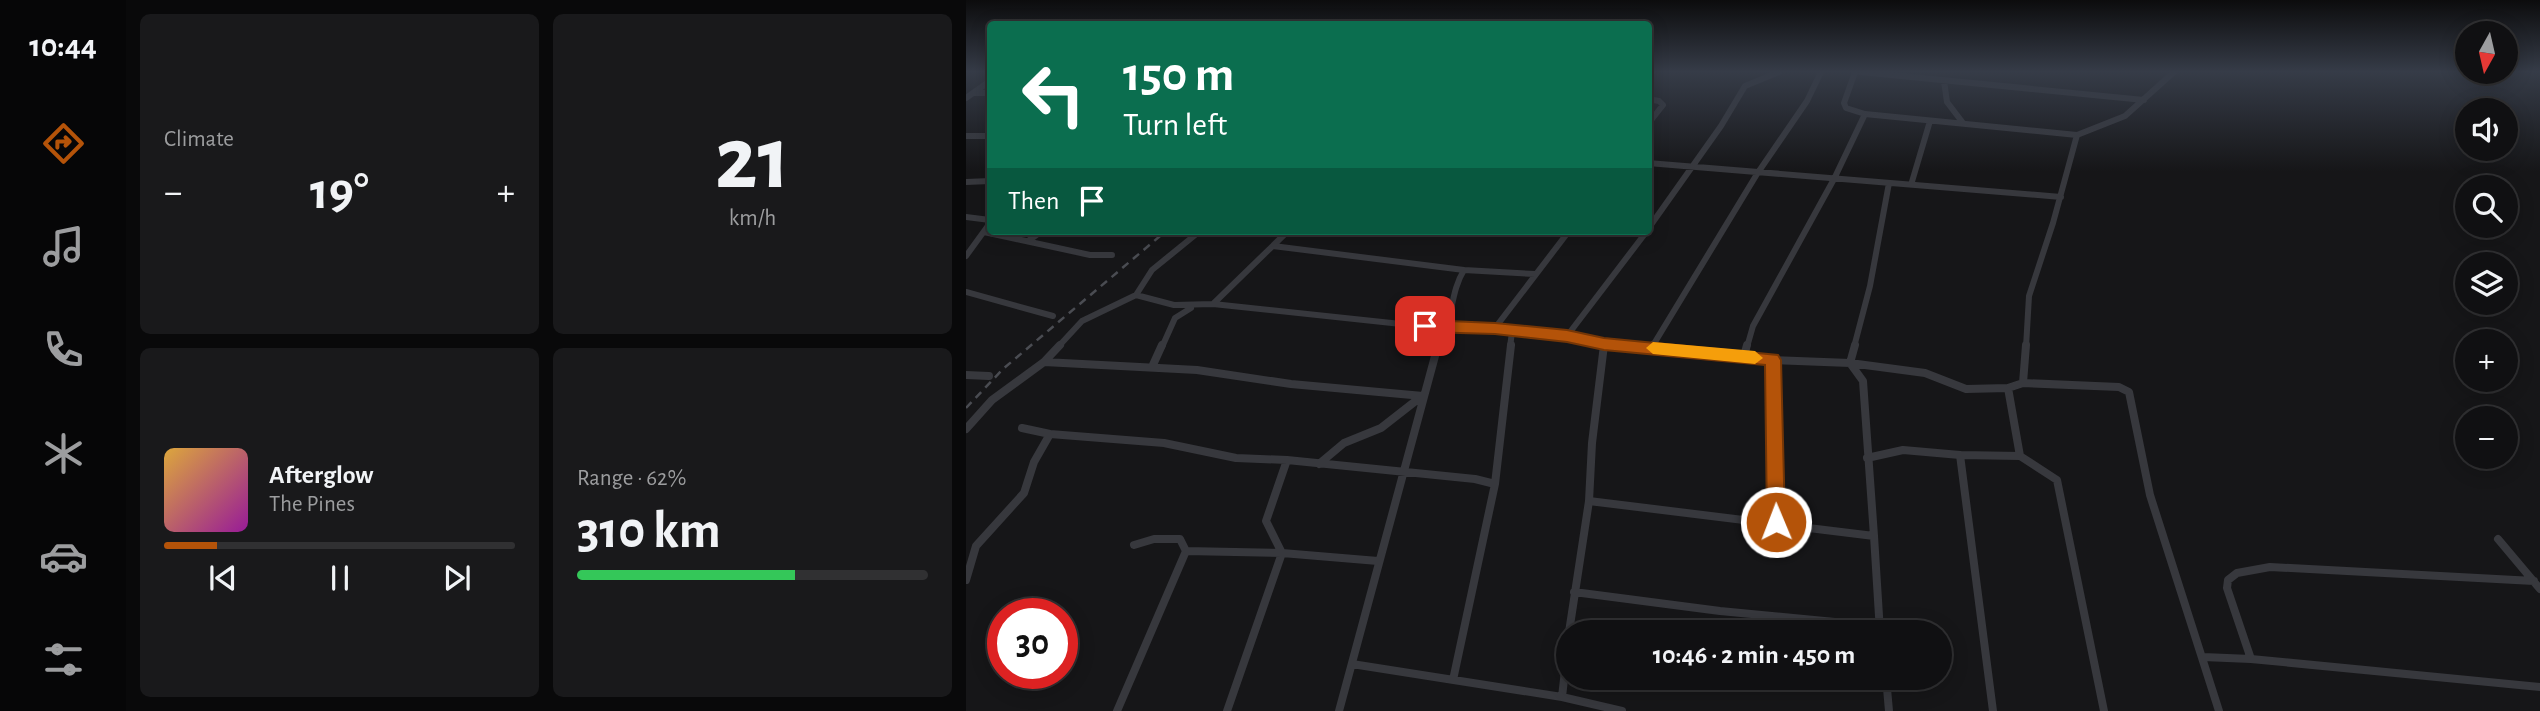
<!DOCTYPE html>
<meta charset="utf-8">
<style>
:root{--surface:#101012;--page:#19191b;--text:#f1f3f6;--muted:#9c9d9f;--line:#303032;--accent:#b45309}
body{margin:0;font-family:"Alegreya Sans",sans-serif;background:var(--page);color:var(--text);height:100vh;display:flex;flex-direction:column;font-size:26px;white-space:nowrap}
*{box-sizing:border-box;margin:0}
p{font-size:23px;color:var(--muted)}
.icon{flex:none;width:38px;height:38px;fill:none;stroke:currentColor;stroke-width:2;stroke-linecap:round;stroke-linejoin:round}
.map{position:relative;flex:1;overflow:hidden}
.details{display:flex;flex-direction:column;gap:14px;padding:14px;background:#09090a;width:840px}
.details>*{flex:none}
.hud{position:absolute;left:21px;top:21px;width:665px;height:214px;border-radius:7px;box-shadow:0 4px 18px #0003,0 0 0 2px var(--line);background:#0b6e4f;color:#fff;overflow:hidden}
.needle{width:46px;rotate:188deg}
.fabs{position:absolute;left:1489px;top:21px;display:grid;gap:14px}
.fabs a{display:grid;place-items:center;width:63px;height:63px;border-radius:50%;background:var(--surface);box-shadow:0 4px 18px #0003,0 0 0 2px var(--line);font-size:35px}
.speed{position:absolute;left:21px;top:598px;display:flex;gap:14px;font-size:35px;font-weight:700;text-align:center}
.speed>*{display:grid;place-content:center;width:91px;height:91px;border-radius:50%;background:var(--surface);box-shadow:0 4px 18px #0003,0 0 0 2px var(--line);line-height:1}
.speed .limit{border:10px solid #d22;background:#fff;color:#111}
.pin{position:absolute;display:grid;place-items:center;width:60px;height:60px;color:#fff;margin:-30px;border-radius:14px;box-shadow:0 4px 10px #0006}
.me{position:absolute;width:77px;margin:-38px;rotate:359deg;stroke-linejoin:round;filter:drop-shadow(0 0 5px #0008)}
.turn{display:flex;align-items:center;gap:24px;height:147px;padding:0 21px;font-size:32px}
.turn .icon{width:91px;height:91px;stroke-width:2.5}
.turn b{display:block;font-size:49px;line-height:60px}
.then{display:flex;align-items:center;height:66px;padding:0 21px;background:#0003;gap:14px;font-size:26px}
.big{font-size:52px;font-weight:600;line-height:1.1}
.details .card{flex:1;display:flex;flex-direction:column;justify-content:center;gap:10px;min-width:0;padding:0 24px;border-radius:10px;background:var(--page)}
.details .dial{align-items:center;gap:0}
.dial b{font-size:91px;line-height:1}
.song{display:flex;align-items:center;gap:21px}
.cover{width:84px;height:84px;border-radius:10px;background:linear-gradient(135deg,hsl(40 70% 55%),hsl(300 70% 35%))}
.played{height:7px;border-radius:4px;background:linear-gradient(90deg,var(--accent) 15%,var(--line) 15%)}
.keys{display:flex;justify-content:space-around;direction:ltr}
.heat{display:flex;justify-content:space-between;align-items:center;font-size:38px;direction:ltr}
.charge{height:10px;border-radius:5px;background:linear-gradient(90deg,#34c759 62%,var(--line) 0)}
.details .tiles{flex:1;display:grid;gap:14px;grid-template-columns:repeat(2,1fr)}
.trip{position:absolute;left:590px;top:620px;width:396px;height:70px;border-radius:35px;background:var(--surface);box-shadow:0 4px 18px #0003,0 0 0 2px var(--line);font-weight:600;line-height:70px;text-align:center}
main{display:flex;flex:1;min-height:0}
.tab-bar{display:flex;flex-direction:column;width:126px;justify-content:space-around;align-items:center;background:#060607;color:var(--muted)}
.tab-bar .icon{width:49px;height:49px}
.tab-bar .on{color:var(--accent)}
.tab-bar b{font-size:32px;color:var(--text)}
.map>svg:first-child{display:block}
</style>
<main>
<nav class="tab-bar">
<b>10:44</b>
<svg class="icon on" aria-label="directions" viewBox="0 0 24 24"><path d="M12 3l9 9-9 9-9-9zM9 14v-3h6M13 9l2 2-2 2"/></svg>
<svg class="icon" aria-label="music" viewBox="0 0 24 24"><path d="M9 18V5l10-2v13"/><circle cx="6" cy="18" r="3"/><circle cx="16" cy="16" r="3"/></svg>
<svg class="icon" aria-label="phone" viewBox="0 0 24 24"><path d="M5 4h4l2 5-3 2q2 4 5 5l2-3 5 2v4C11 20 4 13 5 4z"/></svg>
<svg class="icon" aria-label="climate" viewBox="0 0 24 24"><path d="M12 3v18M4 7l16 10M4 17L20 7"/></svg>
<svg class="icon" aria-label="car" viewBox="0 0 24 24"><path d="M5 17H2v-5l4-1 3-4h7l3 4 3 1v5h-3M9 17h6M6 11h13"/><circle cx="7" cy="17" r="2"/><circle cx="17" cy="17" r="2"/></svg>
<svg class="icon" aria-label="filters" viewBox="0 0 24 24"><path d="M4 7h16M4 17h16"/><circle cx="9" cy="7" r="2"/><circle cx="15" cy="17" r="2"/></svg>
</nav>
<section class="details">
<div class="tiles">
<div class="card"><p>Climate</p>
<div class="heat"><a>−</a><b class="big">19°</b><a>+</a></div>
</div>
<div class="card dial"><b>21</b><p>km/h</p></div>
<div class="card">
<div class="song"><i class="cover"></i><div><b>Afterglow</b><p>The Pines</p></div></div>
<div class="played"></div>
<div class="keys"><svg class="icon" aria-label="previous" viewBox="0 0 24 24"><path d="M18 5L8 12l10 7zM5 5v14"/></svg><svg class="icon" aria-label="pause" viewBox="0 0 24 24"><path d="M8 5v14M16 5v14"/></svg><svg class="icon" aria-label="next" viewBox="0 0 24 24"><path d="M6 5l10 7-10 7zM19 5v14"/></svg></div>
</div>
<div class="card"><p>Range · 62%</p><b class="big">310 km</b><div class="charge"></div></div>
</div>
</section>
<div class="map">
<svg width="1574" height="711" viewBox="0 0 1574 711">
<rect width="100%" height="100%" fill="#161618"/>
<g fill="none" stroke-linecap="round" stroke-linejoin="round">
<!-- minor-far1 -->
<path stroke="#37383d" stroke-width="6" d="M 889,72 L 878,103 L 880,108 L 899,114 L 1111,135 L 1159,116 L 1208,72
M 895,72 L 1178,100
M 682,75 L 686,72
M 978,81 L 981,102 L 997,123
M 8,93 L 24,93
M 0,98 L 24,81
M 682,99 L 693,101 L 697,105 L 682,124
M 0,136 L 24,136
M 682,163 L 1095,197
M 0,182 L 24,181
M 945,185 L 964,121
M 0,217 L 24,220
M 682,229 L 755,126 L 779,86 L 813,72
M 18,232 L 124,255 L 146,255
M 62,241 L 76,231
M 307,246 L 498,270
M 0,256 L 24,223
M 0,292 L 87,316
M 170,295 L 208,305 L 247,304 L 482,329 L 529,328 L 603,231
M 247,304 L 322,231
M 529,328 L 670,347
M 601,336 L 681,231
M 92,347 L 116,321 L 170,295 L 186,270 L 234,231
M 196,347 L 209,318 L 225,308
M 471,347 C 488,323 483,294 498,270 L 569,274
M 544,347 L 546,332
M 638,347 L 638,344
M 686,347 L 791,174 L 841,101 L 855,72
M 781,347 L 787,326 L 868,179 L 899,114
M 888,347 L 904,286 L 923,183
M 1060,347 L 1063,296 L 1087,223 L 1111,135"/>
<!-- minor -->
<path stroke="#37383d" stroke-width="8" d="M 649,345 L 778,356
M 781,345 L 778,356 L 807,360 L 810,522
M 889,345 L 884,363 L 897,381 L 908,536
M 685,348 L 687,345
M 807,360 L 884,363 L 959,373 L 1000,389 L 1042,388
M 78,362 L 94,345
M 186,367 L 196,345
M 0,375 L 23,376
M 1057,383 L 1060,345
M 56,428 L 84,434 L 198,443 L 270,458 L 321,460 L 509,479 L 529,484 L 487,680
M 0,429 L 26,400 L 78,362 L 231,370 L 325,384 L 457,396
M 1054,456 L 1091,480 L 1138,711
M 901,458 L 937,450 L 994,455
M 353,464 L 378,443 L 415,428 L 456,396
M 529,484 L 545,345
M 623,501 L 908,536 L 914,632
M 1532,539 L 1574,589
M 168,545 L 188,539 L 214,539 L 220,551
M 220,551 L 316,553 L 412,561
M 0,580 L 10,546 L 58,493 L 68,462 L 84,434
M 608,592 L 754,611 L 900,625 L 909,632
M 603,632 L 623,501 L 626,443 L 638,345
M 1237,657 L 1285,659 L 1574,687
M 1285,659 L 1261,588 L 1262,580 L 1271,573 L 1304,567 L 1568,581
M 386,664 L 596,697 L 656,711
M 920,677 L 923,711
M 596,697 L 602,644
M 151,711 L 220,551
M 261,711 L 316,553 L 300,521 L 321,460
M 373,711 L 472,345
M 1027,711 L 994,455 L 1054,456 L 1042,388 L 1057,383 L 1153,387 L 1163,392 L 1184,495 L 1253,711"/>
<!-- rail -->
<path stroke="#4a4c52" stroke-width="2.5" stroke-dasharray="8 6" stroke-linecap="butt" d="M 0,408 L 37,369 L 200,231"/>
</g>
<!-- sky -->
<linearGradient id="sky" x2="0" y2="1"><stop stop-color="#0c0c0d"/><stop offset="0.42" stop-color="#363c48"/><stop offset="1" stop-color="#363c48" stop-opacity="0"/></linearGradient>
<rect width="1574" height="171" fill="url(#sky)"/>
<!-- route -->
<path fill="#b45309" stroke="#753606" stroke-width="2" d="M 459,320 L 529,323 L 601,330 L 638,338 L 812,355 L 815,360 L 819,522 L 817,528 L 810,531 L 804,528 L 801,522 L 799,365 L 638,350 L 601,342 L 529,334 L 459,332 L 451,326 Z"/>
<!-- slow -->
<path fill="#f59e0b" d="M 687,342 L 789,351 L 797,358 L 789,364 L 687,354 L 680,348 Z"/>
</svg>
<div class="fabs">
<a><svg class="needle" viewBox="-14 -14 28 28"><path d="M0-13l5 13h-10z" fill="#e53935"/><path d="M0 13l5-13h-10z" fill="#9c9d9f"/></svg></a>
<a><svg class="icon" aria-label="sound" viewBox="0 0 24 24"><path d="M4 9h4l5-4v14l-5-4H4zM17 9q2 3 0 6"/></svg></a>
<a><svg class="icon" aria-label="search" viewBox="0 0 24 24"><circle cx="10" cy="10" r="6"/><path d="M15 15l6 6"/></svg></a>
<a><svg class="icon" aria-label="layers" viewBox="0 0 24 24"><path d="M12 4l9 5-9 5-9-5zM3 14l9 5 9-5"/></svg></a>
<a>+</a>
<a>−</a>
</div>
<div class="speed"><div class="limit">30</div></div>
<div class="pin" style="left:459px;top:326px;background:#d93025"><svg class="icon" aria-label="arrive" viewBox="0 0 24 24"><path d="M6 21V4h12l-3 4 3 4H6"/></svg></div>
<svg class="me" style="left:810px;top:522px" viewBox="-20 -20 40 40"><circle r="17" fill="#b45309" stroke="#fff" stroke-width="3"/><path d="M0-11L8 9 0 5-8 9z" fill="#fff"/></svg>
<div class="trip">10:46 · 2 min · 450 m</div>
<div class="hud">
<div class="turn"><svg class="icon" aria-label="left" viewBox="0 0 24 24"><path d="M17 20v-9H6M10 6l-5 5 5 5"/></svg><div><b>150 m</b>Turn left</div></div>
<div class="then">Then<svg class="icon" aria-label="arrive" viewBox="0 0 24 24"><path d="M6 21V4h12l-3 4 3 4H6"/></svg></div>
</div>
</div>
</main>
